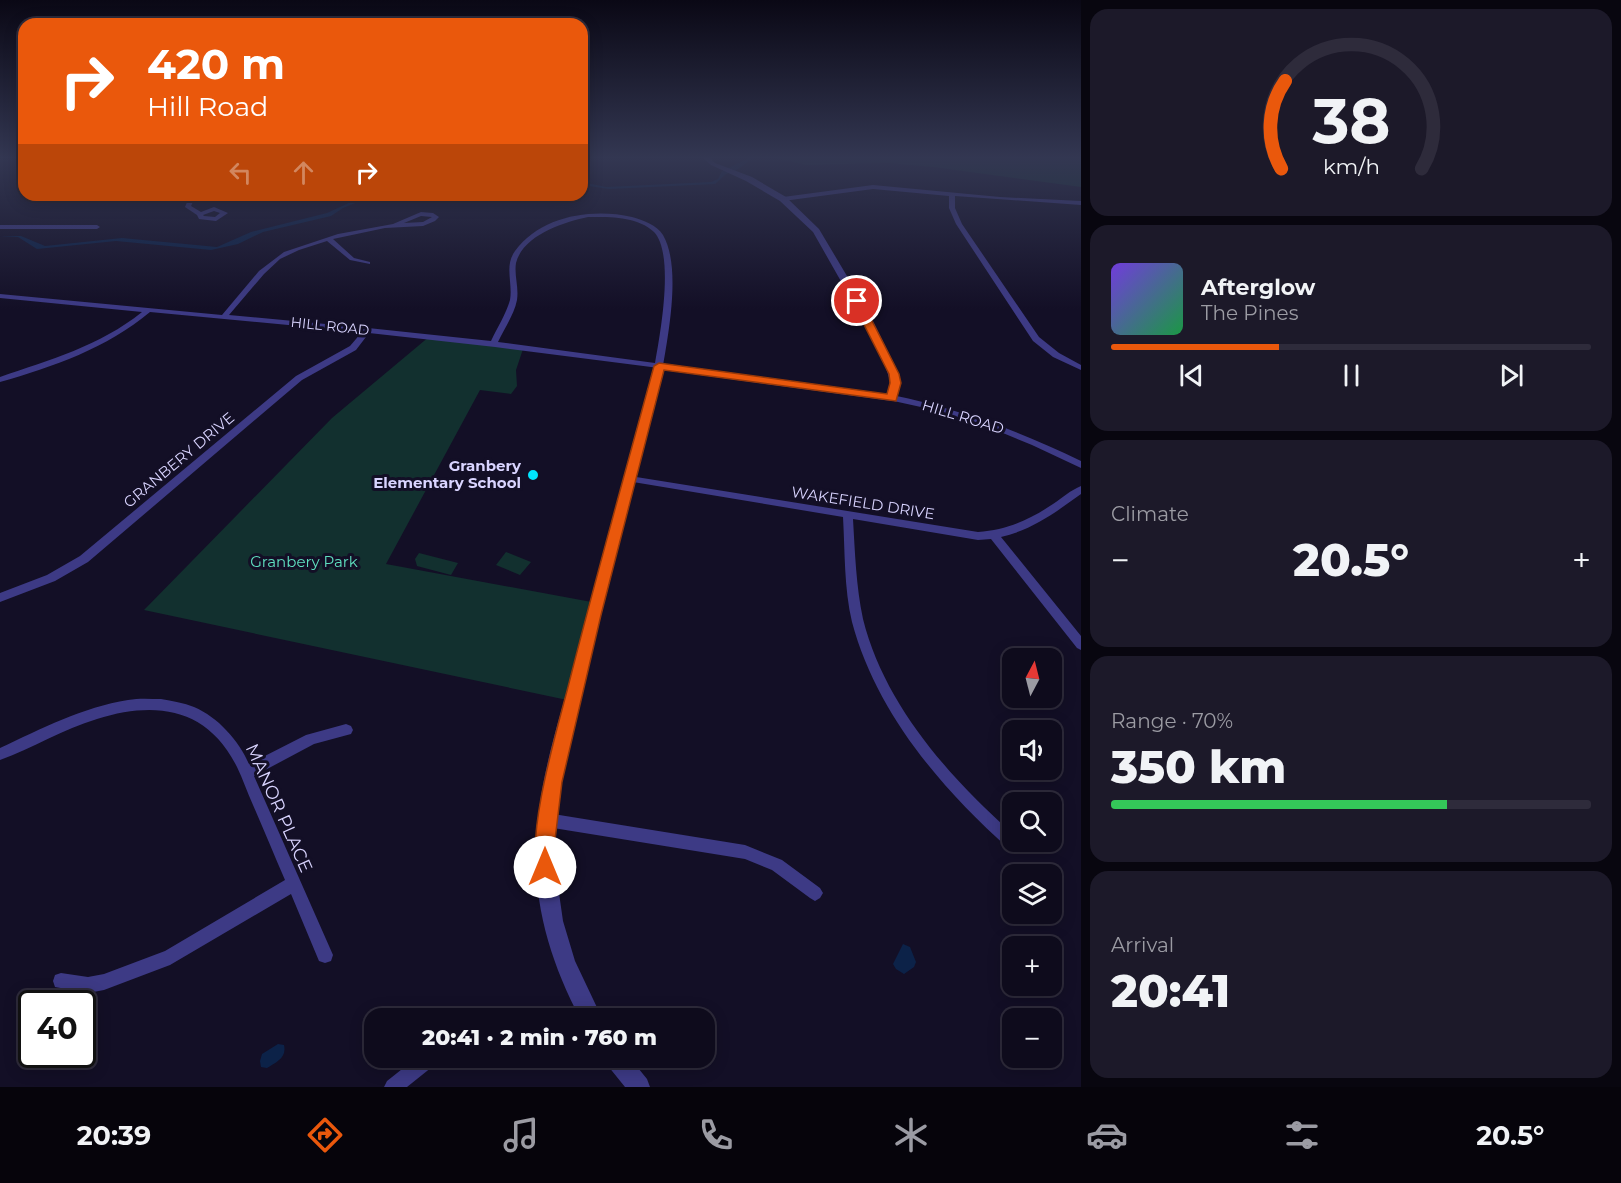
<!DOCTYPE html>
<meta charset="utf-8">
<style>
:root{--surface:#0e0b1c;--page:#1c1929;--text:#f1f3f6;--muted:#9b9ba3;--line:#2e2b3b;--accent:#ea580c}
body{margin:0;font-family:Montserrat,sans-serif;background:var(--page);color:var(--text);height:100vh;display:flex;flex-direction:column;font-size:22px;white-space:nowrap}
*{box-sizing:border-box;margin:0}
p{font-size:20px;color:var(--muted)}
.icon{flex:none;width:33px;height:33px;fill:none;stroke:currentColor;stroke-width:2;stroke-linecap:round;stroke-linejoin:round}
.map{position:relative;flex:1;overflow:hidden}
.drawer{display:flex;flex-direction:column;gap:9px;padding:9px;background:#08060f;width:540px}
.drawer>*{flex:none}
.hud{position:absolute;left:18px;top:18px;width:570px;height:183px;border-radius:18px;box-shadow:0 3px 15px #0003,0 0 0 2px var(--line);background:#ea580c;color:#fff;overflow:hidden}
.needle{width:39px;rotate:7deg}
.controls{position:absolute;left:1002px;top:648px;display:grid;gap:12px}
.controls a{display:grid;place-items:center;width:60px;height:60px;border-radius:12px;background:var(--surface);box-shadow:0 3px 15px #0003,0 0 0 2px var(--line);font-size:30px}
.speed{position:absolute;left:18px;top:990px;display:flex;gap:12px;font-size:30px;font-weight:700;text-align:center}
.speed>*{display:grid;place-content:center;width:78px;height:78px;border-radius:50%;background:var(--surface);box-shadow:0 3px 15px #0003,0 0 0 2px var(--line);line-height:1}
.speed .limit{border:3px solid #111;border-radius:9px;background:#fff;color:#111}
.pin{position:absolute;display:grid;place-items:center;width:51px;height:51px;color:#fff;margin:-26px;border:3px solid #fff;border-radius:50%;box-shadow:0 2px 6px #0007}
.me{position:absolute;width:66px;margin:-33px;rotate:0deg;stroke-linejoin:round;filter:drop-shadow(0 0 4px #0008)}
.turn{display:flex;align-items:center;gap:21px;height:126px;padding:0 30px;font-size:27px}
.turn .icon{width:78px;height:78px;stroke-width:2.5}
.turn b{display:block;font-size:42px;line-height:51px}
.lanes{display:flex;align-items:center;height:57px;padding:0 30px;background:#0003;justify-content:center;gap:30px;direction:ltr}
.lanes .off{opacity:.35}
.big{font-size:45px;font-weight:800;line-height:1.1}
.drawer .tile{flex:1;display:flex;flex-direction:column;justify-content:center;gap:9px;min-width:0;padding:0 21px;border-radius:18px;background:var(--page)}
.drawer .dial{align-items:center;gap:0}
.dial svg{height:156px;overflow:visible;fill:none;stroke:var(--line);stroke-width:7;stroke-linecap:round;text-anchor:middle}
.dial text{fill:var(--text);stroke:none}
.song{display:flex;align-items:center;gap:18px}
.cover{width:72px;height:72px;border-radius:9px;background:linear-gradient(135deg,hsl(260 70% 55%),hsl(140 70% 35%))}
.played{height:6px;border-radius:3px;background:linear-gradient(90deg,var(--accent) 35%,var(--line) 35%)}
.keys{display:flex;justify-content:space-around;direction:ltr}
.heat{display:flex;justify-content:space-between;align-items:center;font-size:33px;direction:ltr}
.charge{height:9px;border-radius:4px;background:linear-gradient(90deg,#34c759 70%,var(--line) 0)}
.trip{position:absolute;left:364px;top:1008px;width:351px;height:60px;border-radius:18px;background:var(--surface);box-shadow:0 3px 15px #0003,0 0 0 2px var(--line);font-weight:800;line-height:60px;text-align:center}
.tabs{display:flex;height:96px;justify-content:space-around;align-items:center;background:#06040b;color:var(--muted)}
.tabs .icon{width:42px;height:42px}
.tabs .current{color:var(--accent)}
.tabs b{font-size:27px;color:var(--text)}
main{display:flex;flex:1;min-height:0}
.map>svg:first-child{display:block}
</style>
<main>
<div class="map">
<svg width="1081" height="1087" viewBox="0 0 1081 1087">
<rect width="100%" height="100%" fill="#130f26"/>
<!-- green -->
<path fill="#12302f" d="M 772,157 L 1081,157 L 1081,187 L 933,167 L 888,163 L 806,165 Z
M 430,336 L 524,346 L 516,370 L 517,386 L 511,394 L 480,390 L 386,564 L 597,603 L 572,701 L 144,610 L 332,418 Z
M 506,552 L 531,562 L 520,575 L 496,565 Z
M 419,553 L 458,563 L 451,575 L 417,566 L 415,559 Z"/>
<!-- water -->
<path fill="#0c2248" d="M 751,157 L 755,157 L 735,171 L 726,174 L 715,184 L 609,189 L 582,185 L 582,182 L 606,187 L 711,182 L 718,179 L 722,171 Z
M 375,195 L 343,208 L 331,216 L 263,232 L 238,244 L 211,250 L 116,241 L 37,249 L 18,237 L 0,236 L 21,236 L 45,246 L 122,238 L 217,247 L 251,232 L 327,213 L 364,196 Z
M 903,944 L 910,947 L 916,962 L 914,967 L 904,974 L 896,969 L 893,964 Z
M 278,1044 L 284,1045 C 287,1058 276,1062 267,1068 L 261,1067 L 260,1061 L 262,1054 Z"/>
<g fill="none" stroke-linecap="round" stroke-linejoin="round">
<!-- minor -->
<path fill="#3d3a85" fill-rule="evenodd" d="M 873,185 L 1000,197 L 1081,201 L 1081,205 L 955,196 L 955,208 L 962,224 L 1039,337 L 1059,353 L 1081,365 L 1081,370 L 1053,357 L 1033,341 L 956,224 L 949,208 L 949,196 L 873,189 L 783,201 L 780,199 L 783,197 Z
M 190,195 L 196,195 L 191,206 L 201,212 L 214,207 L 228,213 L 216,221 L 199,219 L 197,215 L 185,207 ZM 214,211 L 220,213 L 215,217 L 204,216 L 203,215 Z
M 421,212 L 433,213 L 439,217 L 435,221 L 423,226 L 385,228 L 333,239 L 354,258 L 370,262 L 370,264 L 350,260 L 327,241 L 299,250 L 280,259 L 264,274 L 229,315 L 368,328 L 491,341 C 497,328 506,314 510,300 C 513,283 504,266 515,251 C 541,216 591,208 632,217 C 643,220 657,225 663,235 C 681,266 669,331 663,366 L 659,368 L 495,347 L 369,333 L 356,350 L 302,380 L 88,562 L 55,581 L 0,602 L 0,593 L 47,575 L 80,556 L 296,376 L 350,346 L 362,332 L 150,312 C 107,348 53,367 0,382 L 0,377 C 49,360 100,346 142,312 L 0,298 L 0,294 L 222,315 L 259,271 L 284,252 L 338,234 L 393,224 ZM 421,216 L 432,217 L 423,222 L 404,223 ZM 588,217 C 609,217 637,216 654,232 C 675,254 660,335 655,363 L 498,342 C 504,329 514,315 517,300 C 519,287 514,275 516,263 C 523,235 564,222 588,217 Z
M 0,225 L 97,225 L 100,227 L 97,229 L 0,229 Z
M 892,395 C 959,409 1020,431 1081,461 L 1081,468 L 1032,445 L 986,426 L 939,411 L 889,400 L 888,398 Z
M 630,476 L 978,532 C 1007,530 1029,520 1053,504 C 1062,498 1071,490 1081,486 L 1081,494 C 1056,512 1032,530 1001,537 L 1081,636 L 1081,650 L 1077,648 L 991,539 L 978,540 L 853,519 C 855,552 856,586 863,619 C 884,704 949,777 1012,833 L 1012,842 L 1020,842 L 1020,843 L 1018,848 L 1013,850 L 1008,848 C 940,787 876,712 852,622 C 844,588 845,552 843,517 L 627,481 L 625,479 L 627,477 Z
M 161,699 C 172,701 184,703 194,707 C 218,717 239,741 249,764 L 306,735 L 346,724 L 351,726 L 353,730 L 351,734 L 314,744 L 254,776 L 333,955 L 331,961 L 325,963 L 319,961 L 291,894 L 170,965 L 104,990 L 88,993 L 55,987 L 53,981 L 55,975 L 61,973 L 88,977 L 104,974 L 165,951 L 285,880 C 274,855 264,830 253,805 C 247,792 243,779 237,767 C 207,707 155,701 97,719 C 63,729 33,748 0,760 L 0,748 C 41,729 83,707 128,700 C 139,698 150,699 161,699 Z
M 547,813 L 745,845 L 782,860 L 820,888 L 823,893 L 820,898 L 815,901 L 810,898 L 772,870 L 745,859 L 547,827 L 542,825 L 540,820 L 542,815 Z
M 416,1058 L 433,1058 L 435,1061 L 432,1067 L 407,1087 L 384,1087 L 387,1081 Z"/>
<!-- tertiary -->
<path fill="#3d3a85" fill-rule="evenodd" d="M 702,157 L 709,157 L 715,163 L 752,177 L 786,197 L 819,229 L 869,313 L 896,368 L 900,381 L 897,398 L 892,401 L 663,370 L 572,731 L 557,807 L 554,858 L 563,921 L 575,961 L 602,1018 L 580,1018 C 554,969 536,915 536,858 C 535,788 559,722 577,655 C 602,559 627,462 654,366 L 659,363 L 887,394 L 890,381 L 886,368 L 859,313 L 813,232 L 780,201 L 746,181 L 711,165 Z
M 605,1058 L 630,1058 L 647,1079 L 650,1087 L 625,1087 L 608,1066 Z"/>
</g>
<!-- sky -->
<linearGradient id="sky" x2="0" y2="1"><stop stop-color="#0a0815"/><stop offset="0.51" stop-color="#333752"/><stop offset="1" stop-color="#333752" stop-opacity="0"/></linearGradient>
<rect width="1081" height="309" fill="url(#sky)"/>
<!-- route -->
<path fill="#ea580c" stroke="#983908" stroke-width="1.5" d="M 857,298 L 862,301 L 899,374 L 901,383 L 896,401 L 664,370 L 601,615 L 562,782 L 555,840 L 555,867 L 552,874 L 545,877 L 539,874 C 524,840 558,726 568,687 C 595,580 625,473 654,366 L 659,363 L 887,394 L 890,383 L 889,374 L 852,301 Z"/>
<!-- markers -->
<circle fill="#00e5ff" stroke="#130f26" stroke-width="2" cx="533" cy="475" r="6"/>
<g text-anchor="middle" stroke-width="6" stroke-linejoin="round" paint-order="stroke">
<!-- far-street labels -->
<g font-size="14" fill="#d9d4ff" stroke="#130f26">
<text transform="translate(330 326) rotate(6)" y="5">HILL ROAD</text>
</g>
<!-- street labels -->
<g font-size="15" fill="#d9d4ff" stroke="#130f26">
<text transform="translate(963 417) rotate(17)" y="5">HILL ROAD</text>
<text transform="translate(179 460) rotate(-40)" y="5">GRANBERY DRIVE</text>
<text transform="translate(863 503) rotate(9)" y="5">WAKEFIELD DRIVE</text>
</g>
<!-- poi labels -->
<g font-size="15" font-weight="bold" fill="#d9d4ff" stroke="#130f26" text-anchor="end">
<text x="521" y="471">Granbery<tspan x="521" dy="17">Elementary School</tspan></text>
</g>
<!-- park labels -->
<g font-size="15" fill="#5fe0c0" stroke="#130f26">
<text x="304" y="567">Granbery Park</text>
</g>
<!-- near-street labels -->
<g font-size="18" fill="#d9d4ff" stroke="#130f26">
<text transform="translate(279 808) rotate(66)" y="6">MANOR PLACE</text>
</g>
</g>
</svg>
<div class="controls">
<a><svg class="needle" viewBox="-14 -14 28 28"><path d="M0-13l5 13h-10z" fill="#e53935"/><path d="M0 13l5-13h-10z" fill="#9b9ba3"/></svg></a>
<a><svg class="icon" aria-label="sound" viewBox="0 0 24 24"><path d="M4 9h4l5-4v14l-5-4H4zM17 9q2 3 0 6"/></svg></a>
<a><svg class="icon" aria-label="search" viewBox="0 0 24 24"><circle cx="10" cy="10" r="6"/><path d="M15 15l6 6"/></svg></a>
<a><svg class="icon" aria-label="layers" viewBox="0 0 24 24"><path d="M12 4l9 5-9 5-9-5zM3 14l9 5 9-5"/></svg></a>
<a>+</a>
<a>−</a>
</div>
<div class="speed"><div class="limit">40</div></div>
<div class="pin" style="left:857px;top:301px;background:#d93025"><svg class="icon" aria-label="arrive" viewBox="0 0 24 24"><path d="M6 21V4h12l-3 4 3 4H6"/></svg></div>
<svg class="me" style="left:545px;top:867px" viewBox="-20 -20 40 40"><circle r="19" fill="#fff"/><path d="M0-13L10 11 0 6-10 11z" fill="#ea580c"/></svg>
<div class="trip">20:41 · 2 min · 760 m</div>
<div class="hud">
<div class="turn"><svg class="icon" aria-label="right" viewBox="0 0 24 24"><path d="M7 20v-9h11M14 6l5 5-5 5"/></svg><div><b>420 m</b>Hill Road</div></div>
<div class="lanes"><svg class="icon off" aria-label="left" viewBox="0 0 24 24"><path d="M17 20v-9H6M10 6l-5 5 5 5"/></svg><svg class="icon off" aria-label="ahead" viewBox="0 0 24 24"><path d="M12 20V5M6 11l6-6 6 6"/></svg><svg class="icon" aria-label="right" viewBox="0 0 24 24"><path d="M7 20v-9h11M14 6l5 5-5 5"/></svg></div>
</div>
</div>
<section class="drawer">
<div class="tile dial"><svg viewBox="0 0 100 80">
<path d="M14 69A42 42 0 1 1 86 69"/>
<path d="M14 69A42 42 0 0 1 16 24" stroke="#ea580c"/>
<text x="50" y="56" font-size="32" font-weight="700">38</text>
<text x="50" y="72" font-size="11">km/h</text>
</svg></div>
<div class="tile">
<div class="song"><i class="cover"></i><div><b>Afterglow</b><p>The Pines</p></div></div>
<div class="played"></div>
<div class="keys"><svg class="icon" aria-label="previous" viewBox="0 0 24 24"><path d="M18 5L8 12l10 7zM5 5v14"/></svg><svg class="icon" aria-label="pause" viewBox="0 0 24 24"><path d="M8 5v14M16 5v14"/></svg><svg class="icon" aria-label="next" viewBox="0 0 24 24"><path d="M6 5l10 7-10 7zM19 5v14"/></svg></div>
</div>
<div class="tile"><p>Climate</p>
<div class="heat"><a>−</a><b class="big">20.5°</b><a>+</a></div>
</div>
<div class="tile"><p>Range · 70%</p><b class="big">350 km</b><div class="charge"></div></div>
<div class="tile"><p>Arrival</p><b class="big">20:41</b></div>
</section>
</main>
<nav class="tabs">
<b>20:39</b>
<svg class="icon current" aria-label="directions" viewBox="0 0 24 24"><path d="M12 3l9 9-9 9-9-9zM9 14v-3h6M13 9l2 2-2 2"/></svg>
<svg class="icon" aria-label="music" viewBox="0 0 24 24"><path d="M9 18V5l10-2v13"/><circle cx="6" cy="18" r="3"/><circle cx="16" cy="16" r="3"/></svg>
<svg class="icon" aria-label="phone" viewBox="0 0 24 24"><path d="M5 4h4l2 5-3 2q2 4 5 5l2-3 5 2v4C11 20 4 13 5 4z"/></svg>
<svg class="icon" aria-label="climate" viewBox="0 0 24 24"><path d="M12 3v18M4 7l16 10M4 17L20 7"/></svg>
<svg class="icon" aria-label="car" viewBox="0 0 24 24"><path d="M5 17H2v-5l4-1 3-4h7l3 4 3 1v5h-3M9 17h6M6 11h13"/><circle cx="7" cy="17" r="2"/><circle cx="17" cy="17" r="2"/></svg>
<svg class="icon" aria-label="filters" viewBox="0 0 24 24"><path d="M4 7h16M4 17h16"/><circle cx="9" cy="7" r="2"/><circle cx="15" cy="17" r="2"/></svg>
<b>20.5°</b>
</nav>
